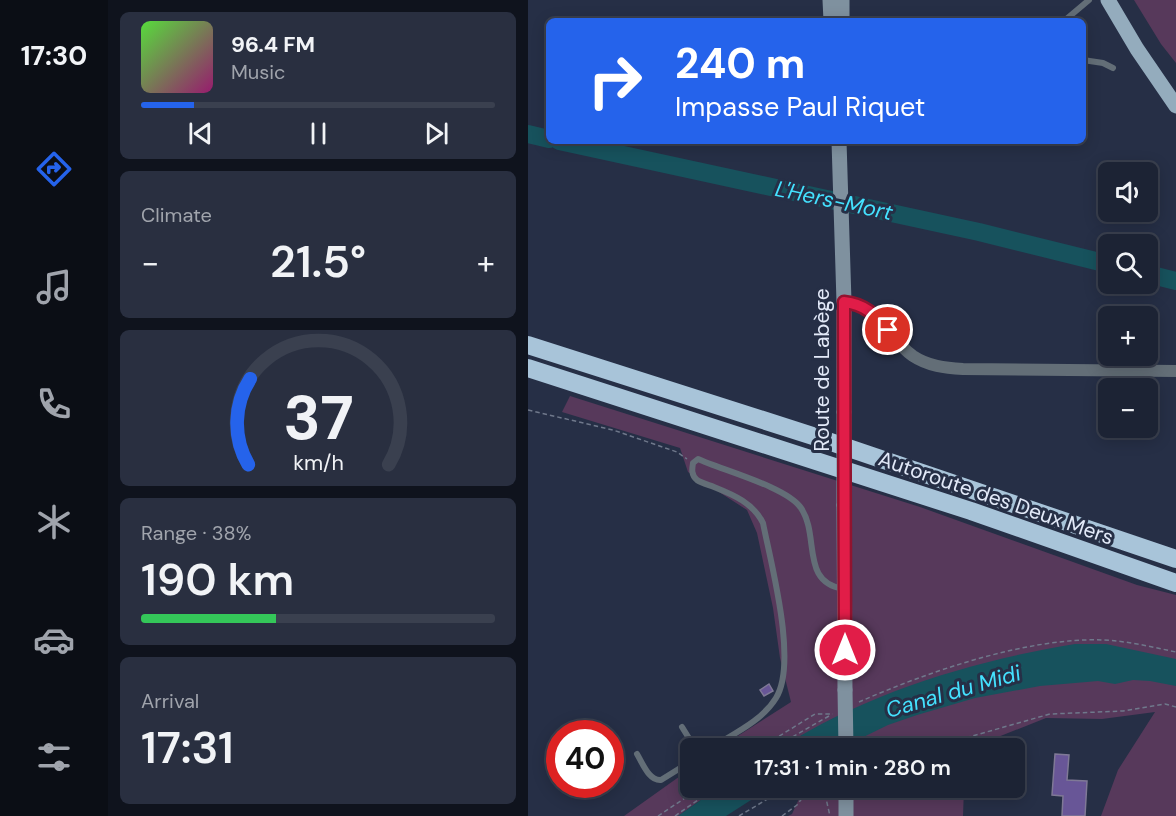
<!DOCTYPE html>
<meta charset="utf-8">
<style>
:root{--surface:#1c2334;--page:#292f40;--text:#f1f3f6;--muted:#a0a4ac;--line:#3a404f;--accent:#2563eb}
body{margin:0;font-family:"DM Sans",sans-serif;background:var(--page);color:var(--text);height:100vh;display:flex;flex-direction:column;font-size:22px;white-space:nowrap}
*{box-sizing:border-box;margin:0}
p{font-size:20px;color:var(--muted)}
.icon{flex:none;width:33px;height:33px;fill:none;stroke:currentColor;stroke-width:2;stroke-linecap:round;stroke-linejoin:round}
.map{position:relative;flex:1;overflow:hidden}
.panel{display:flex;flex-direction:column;gap:12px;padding:12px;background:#0f131d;width:420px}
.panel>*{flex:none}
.banner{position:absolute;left:18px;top:18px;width:540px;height:126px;border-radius:9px;box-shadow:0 3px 15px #0003,0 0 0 2px var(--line);background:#2563eb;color:#fff;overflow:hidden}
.tools{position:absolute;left:570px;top:162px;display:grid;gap:12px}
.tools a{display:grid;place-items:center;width:60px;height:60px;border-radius:9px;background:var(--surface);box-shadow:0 3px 15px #0003,0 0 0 2px var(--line);font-size:30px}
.speed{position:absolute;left:18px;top:720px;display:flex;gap:12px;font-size:30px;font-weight:700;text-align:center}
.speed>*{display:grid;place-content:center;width:78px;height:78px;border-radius:50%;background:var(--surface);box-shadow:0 3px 15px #0003,0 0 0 2px var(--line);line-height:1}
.speed .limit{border:9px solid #d22;background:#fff;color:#111}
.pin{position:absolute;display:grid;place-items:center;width:51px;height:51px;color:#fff;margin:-26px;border:3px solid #fff;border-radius:50%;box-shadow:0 2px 6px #0007}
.me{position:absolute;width:66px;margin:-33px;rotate:0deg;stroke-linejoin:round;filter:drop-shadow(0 0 4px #0008)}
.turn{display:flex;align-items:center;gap:21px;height:126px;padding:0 30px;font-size:27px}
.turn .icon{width:78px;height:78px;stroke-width:2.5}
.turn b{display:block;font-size:42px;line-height:51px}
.big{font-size:45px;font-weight:600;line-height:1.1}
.panel .widget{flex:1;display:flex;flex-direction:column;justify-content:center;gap:9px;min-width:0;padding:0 21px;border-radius:9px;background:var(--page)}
.panel .dial{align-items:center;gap:0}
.dial svg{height:156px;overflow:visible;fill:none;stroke:var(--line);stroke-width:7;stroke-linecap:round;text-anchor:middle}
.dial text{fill:var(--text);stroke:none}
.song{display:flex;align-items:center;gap:18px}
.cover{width:72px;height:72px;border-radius:9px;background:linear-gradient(135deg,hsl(110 70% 55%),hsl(320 70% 35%))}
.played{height:6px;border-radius:3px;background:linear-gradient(90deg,var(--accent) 15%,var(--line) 15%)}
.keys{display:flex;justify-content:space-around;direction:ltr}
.heat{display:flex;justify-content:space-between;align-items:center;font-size:33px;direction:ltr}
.charge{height:9px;border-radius:4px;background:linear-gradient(90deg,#34c759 38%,var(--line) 0)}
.trip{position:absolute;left:152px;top:738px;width:345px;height:60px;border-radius:9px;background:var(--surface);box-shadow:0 3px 15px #0003,0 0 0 2px var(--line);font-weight:600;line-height:60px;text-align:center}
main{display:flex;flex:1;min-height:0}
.tab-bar{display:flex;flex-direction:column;width:108px;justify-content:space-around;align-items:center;background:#0b0e15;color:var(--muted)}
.tab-bar .icon{width:42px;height:42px}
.tab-bar .selected{color:var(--accent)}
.tab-bar b{font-size:27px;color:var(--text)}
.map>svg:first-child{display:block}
</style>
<main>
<nav class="tab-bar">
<b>17:30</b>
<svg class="icon selected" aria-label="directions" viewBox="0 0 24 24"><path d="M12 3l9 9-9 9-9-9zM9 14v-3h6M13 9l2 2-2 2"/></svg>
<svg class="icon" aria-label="music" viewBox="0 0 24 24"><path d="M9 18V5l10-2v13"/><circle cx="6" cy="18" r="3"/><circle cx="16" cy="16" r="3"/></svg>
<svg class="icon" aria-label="phone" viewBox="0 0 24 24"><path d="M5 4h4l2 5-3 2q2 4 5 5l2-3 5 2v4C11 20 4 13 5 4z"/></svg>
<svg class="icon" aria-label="climate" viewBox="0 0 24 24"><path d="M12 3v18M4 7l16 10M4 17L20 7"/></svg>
<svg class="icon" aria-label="car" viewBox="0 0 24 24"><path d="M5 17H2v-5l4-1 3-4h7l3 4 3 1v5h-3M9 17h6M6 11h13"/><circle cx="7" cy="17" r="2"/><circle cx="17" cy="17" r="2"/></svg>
<svg class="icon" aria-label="filters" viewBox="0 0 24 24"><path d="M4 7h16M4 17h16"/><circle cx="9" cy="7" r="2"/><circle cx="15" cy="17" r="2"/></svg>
</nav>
<section class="panel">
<div class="widget">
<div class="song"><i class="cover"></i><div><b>96.4 FM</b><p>Music</p></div></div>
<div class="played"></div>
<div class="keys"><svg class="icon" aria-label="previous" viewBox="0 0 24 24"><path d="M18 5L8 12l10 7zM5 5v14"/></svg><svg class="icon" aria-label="pause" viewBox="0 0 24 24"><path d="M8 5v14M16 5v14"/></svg><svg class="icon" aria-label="next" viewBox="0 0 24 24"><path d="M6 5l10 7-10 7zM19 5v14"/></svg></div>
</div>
<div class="widget"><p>Climate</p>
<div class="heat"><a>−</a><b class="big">21.5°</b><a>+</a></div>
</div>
<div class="widget dial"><svg viewBox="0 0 100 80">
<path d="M14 69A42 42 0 1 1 86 69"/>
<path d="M14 69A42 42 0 0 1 15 25" stroke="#2563eb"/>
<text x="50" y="56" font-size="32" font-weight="700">37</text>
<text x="50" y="72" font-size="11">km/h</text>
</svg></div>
<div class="widget"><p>Range · 38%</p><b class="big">190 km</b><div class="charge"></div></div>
<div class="widget"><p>Arrival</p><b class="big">17:31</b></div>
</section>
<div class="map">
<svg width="648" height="816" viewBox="0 0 648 816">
<rect width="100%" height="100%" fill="#262f46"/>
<!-- green -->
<path fill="#57395b" d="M 606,0 L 648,0 L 648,63 L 633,44 Z
M 42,396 L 392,507 L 609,585 L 648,595 L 648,816 L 573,816 L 590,770 L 627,712 L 574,719 L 518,718 L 470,737 L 452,748 L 293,748 L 306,718 L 252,748 L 191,748 L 263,702 L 252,658 L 245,608 L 229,533 L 219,510 L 160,472 L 152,448 L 34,412 Z
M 162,769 L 162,788 L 190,788 L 150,816 L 96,816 Z
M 276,788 L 436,788 L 435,816 L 260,816 L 264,814 Z"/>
<!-- water -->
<path fill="#17525d" d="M 547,644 L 578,644 L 648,659 L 648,686 L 622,681 L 605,680 L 587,684 L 570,681 L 512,686 L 447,698 L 389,715 L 360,725 L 313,748 L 252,748 C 341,692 444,661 547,644 Z
M 190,788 L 242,788 L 198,816 L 150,816 Z"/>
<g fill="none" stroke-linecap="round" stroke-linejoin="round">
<!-- river -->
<path stroke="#17525d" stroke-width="18" d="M 0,134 L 21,139
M 31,141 L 451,232 L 580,264
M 620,274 L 648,281"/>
</g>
<!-- building -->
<path fill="#685697" stroke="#7f7996" stroke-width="1.5" d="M 241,684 L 245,691 L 236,696 L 232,690 Z
M 527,754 L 541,755 L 539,780 L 559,781 L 557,816 L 534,816 L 535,796 L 524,795 Z"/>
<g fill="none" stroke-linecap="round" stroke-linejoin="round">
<!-- path -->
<path stroke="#6f788b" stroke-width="1.5" stroke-dasharray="4.5 3" stroke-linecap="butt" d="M 0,410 L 85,430 L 149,452 L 159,459
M 331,702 C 399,672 500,637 575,640 C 600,641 624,647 648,652
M 232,748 L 287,714 L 305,714
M 245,748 L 301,716
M 402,748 L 522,714 L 595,711 L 637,704 L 648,707
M 293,788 L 297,794 L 302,816
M 130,816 L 172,788
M 147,816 L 187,788
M 211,816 L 258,788
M 254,816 L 269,805 L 282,788"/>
<!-- lane -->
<path stroke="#636e77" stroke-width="6" d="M 536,21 L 561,0
M 555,60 L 575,63 L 585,68
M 154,727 L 167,748
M 183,748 C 205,734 234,721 248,698 C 270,662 243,564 235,523 C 225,503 206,495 186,487 C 181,485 173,483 169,480 C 163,475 164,469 165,463 L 170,459 C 194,470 259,487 273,508 C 292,536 272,583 316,589
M 109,754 C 115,764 121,781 133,780 L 162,762"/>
<!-- street -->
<path stroke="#636e77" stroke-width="12" d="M 316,302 C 352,306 358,337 385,356 C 400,366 417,368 435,369 L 648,371"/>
<!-- secondary -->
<path stroke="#7f919f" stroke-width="15" d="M 302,0 L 303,21
M 314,21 L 314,0
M 311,141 L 316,302 L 316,412
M 316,505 L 317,690
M 318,788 L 318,816"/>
<!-- primary -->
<path stroke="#94acbd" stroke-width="15" d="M 580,0 L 609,49 L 648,106"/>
<!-- highway -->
<path stroke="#a8c4d9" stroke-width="18" d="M 0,345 L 291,438 L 648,559
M 0,368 L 443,511 L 648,583"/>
<!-- secondary-bridge -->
<path stroke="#7f919f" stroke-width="15" d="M 316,412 L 316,505
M 317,690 L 318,748"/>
</g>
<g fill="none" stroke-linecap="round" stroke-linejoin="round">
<defs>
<path id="route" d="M 317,650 L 316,302 C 337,304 347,315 360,330"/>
</defs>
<!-- route casing -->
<use href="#route" stroke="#92132f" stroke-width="15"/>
<!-- route -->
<use href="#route" stroke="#e11d48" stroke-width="10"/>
</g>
<g text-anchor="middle" stroke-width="6" stroke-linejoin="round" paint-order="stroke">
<!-- street labels -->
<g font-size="21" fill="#e2e9f8" stroke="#262f46">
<text transform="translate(294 370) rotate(-90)" y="7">Route de Labège</text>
<text transform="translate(468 498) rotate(19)" y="7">Autoroute des Deux Mers</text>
</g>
<!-- water labels -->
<g font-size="22" font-style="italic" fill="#44e1fe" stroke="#262f46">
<text transform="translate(306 200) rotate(12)" y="8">L'Hers-Mort</text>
<text transform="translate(425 691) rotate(-16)" y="8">Canal du Midi</text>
</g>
</g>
</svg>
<div class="tools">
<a><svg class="icon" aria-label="sound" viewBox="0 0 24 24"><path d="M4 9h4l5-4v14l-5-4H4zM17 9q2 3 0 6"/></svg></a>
<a><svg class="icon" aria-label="search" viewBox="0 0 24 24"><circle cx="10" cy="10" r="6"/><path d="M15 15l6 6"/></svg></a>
<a>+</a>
<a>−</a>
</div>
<div class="speed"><div class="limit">40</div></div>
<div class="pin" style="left:360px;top:330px;background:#d93025"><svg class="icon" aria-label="arrive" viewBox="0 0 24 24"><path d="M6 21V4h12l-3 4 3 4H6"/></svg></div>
<svg class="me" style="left:317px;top:650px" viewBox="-20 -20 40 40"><circle r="17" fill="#e11d48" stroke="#fff" stroke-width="3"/><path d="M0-11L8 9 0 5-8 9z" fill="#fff"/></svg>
<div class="trip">17:31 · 1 min · 280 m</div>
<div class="banner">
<div class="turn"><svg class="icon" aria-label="right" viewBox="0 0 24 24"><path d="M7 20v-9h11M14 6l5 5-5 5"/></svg><div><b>240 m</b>Impasse Paul Riquet</div></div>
</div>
</div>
</main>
